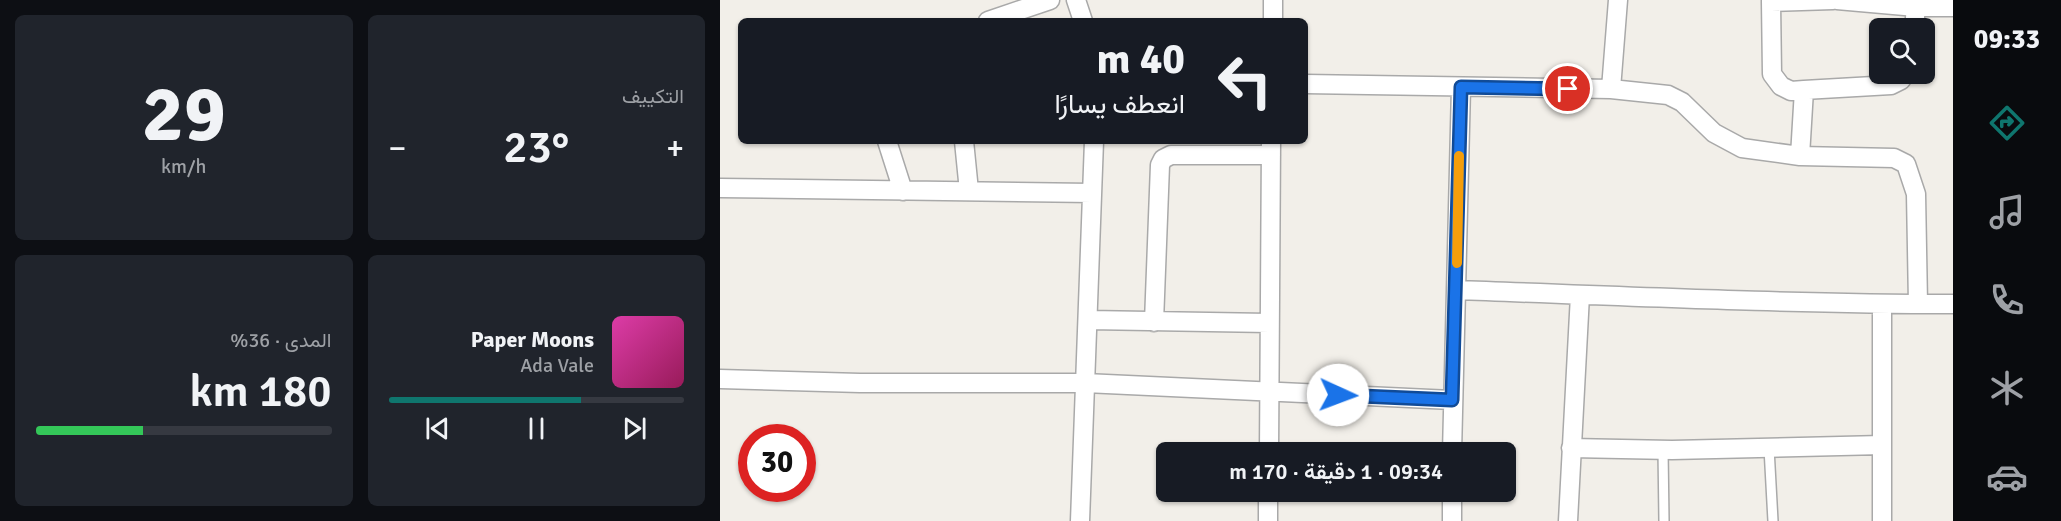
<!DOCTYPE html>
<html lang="ar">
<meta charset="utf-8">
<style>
:root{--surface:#171b24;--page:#20242c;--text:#f1f3f6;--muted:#9ea1a6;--line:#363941;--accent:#0f766e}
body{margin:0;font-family:Signika,Vazirmatn,sans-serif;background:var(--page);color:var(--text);direction:rtl;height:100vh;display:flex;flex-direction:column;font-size:22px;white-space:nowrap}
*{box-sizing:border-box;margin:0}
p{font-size:20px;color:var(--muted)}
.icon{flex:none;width:33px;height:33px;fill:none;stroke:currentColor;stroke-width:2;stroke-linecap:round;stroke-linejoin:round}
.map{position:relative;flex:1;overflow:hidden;direction:ltr}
.details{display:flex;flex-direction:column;gap:15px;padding:15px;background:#0d0f14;width:720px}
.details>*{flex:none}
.top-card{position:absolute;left:18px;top:18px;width:570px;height:126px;border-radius:9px;box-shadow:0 2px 4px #0004;direction:rtl;background:#171b24;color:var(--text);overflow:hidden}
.controls{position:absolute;left:1149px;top:18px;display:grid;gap:12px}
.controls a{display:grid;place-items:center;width:66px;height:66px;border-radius:9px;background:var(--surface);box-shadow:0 2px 4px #0004;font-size:30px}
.speed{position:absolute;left:18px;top:424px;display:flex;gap:12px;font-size:30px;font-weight:700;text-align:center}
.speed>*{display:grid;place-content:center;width:78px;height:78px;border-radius:50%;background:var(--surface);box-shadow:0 2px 4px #0004;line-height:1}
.speed .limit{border:9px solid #d22;background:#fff;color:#111}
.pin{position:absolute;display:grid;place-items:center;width:51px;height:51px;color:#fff;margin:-26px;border:3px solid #fff;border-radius:50%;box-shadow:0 2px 6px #0007}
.me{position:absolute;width:66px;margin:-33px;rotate:92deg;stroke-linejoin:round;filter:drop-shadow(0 0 4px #0008)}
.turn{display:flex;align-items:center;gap:21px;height:126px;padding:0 24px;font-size:27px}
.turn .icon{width:78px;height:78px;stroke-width:2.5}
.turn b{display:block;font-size:42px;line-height:51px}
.big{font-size:45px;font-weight:600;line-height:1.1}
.details .card{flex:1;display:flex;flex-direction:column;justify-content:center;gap:9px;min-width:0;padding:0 21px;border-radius:9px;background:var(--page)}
.details .dial{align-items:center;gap:0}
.dial b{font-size:78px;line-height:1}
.song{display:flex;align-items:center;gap:18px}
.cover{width:72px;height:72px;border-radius:9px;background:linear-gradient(135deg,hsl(320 70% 55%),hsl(330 70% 35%))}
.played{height:6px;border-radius:3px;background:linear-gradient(90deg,var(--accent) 65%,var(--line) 65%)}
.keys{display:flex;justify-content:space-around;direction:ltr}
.heat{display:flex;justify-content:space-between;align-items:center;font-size:33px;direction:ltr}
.charge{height:9px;border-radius:4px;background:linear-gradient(90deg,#34c759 36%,var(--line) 0)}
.details .tiles{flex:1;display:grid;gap:15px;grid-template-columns:repeat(2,1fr)}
.trip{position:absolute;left:436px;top:442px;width:360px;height:60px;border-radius:9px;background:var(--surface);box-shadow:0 2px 4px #0004;font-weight:600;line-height:60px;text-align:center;direction:rtl}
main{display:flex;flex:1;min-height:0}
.menu{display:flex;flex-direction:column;width:108px;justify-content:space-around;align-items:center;background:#090b0e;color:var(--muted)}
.menu .icon{width:42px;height:42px}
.menu .current{color:var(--accent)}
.menu b{font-size:27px;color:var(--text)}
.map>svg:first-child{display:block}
</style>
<main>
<nav class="menu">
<b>09:33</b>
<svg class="icon current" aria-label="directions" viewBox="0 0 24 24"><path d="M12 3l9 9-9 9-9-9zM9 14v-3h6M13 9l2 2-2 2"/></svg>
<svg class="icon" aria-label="music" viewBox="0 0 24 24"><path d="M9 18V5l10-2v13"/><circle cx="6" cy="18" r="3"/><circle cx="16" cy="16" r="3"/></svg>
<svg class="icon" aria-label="phone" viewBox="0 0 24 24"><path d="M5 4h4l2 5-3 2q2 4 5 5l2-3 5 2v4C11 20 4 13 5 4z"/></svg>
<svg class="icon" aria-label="climate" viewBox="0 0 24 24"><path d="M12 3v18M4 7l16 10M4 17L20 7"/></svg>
<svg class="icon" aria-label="car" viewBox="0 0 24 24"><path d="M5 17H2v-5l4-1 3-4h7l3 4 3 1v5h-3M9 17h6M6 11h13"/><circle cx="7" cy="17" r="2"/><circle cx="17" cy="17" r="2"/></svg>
</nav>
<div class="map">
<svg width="1233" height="521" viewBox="0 0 1233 521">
<rect width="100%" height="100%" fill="#f2efe9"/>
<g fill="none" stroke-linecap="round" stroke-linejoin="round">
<defs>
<path id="lane" d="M 1049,448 L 1053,521
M 943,450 L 944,521"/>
<path id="street" d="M 356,0 L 363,21
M 1051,0 L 1051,2 L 1113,0
M 1117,0 L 1196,7 L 1233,7
M 1051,2 L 1052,74 L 1061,86 L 1071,91 L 1084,90
M 268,21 L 330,0
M 553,21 L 553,0
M 1194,28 L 1196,7
M 585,84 L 891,89 L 948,95 L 962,102 L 994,133 L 1022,148 L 1080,156 L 1174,158 L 1186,164 L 1196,194 L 1198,304
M 891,89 L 898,0
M 167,141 L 183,191
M 244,141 L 249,191
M 1080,156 L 1084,90 L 1171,85 L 1181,80 L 1185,74
M 0,188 L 372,193
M 736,290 C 902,296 1067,304 1233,304
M 1162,304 L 1162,521
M 369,320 L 549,323
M 434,322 L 440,165 L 443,159 L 451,155 L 551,155
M 0,379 L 140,383 L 365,383 L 732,400
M 851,448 L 952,450 L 1162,445
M 549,453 L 551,141
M 732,453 L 741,87
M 360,521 L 374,141
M 548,521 L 548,492
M 732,521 L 732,492
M 848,521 L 860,295"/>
</defs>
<!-- lane casing -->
<use href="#lane" stroke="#a9a9a9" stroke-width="12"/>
<!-- street casing -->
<use href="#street" stroke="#a9a9a9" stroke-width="21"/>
<!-- lane -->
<use href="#lane" stroke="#fff" stroke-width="9"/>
<!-- street -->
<use href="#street" stroke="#fff" stroke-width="18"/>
</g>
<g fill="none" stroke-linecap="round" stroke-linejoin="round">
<defs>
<path id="route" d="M 618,395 L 732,400 L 741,87 L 848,89"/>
</defs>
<!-- route casing -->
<use href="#route" stroke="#114b97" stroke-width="15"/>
<!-- route -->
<use href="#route" stroke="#1a73e8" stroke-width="10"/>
<!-- slow -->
<path stroke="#f59e0b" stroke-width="10" d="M 737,263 L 739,156"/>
</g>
</svg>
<div class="controls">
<a><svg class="icon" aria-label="search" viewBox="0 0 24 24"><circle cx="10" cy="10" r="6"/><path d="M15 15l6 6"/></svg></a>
</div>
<div class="speed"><div class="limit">30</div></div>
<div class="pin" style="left:848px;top:89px;background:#d93025"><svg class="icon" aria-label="arrive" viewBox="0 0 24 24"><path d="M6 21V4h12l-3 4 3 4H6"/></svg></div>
<svg class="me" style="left:618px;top:395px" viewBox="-20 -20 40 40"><circle r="19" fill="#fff"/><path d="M0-13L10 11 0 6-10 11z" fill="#1a73e8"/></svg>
<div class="trip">09:34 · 1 دقيقة · 170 m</div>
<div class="top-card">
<div class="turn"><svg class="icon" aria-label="left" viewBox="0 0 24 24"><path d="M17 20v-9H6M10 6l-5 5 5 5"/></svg><div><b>40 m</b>انعطف يسارًا</div></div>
</div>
</div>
<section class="details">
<div class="tiles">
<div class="card"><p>التكييف</p>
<div class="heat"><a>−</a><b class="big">23°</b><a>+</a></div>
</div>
<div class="card dial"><b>29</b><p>km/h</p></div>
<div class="card">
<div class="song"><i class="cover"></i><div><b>Paper Moons</b><p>Ada Vale</p></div></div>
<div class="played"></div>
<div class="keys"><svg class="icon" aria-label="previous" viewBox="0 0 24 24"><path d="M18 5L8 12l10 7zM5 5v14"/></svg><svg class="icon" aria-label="pause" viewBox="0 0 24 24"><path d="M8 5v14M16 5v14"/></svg><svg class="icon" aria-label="next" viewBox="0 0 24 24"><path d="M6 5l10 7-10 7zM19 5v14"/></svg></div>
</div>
<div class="card"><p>المدى · 36%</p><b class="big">180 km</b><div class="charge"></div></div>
</div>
</section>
</main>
